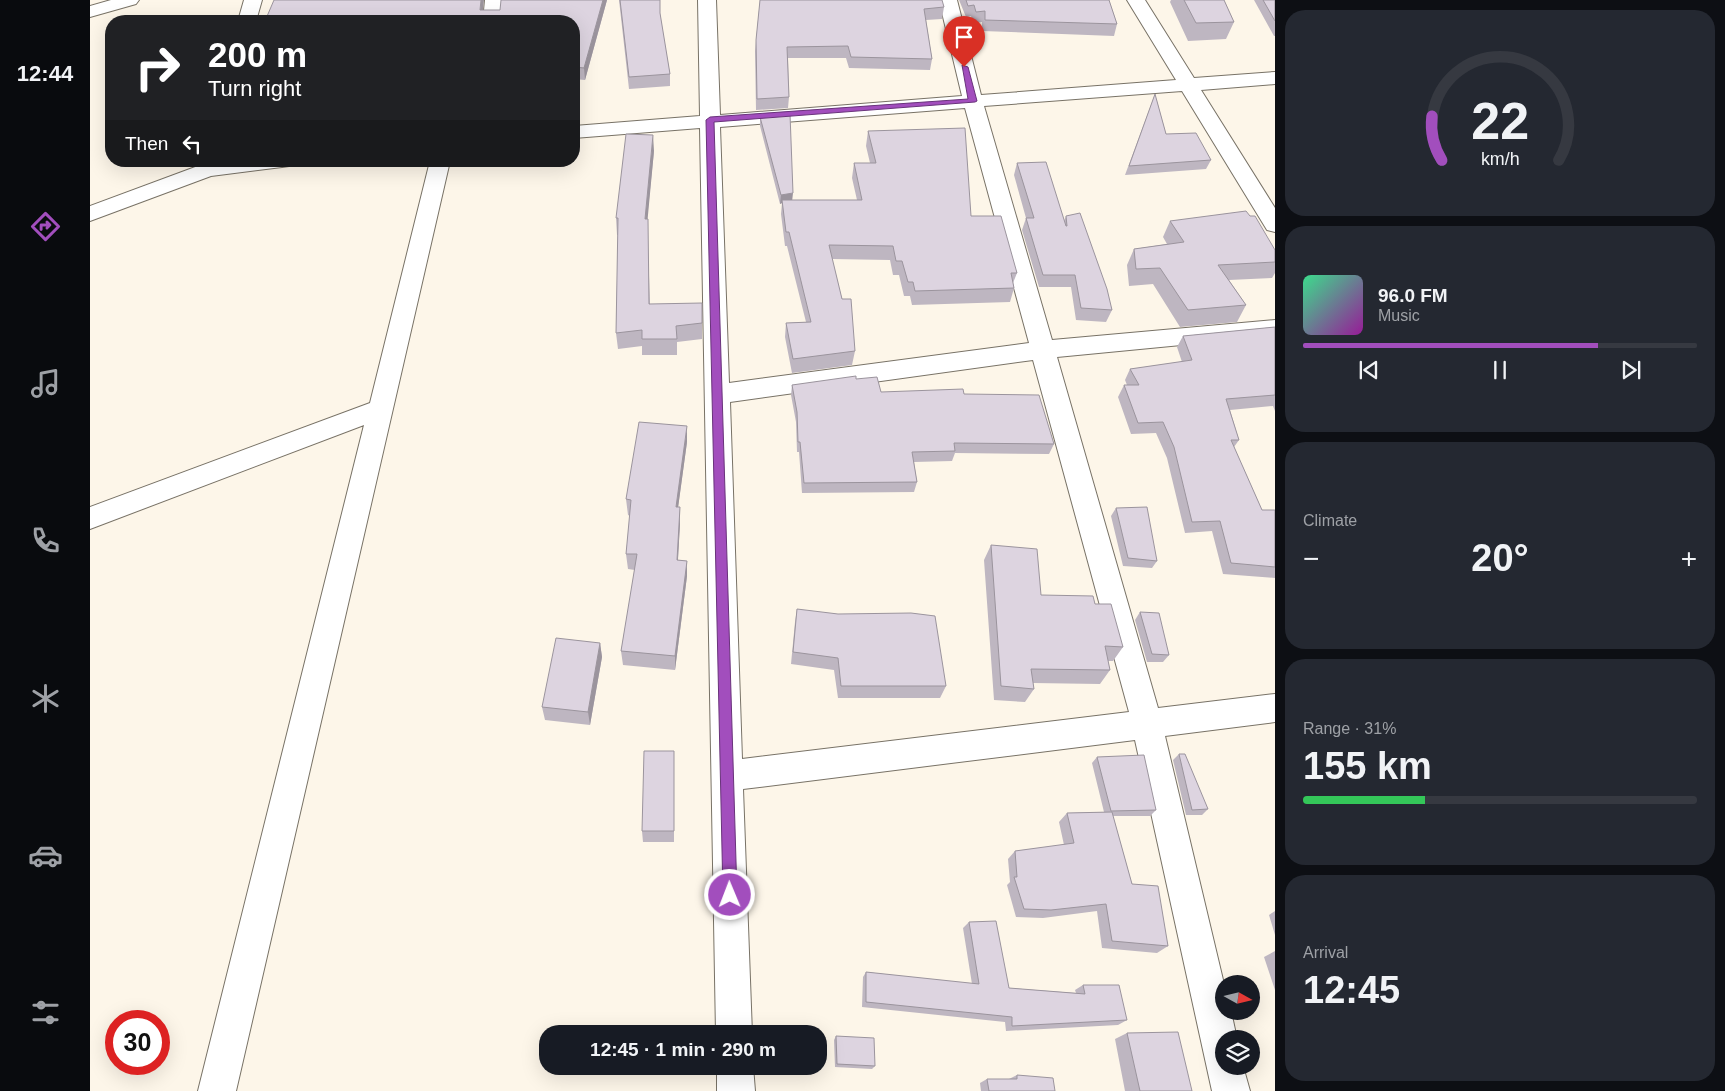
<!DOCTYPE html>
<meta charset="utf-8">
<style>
:root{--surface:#171b24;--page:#242831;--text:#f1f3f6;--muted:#9ea1a6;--line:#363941;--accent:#a24ebd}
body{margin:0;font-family:Arial,sans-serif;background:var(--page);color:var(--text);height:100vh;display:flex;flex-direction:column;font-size:19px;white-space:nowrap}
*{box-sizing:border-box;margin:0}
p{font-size:16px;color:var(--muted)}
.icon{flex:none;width:28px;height:28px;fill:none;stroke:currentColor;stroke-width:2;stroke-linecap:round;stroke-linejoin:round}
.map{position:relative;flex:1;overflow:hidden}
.drawer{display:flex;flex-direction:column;gap:10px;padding:10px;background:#0d0f14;width:450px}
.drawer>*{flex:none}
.hud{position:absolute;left:15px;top:15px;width:475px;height:152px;border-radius:20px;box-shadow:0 5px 20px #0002;background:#202124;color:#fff;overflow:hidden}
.needle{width:32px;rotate:98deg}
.buttons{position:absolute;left:1125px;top:975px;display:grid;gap:10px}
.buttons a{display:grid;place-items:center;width:45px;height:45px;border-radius:50%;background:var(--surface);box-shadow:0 5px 20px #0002;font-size:25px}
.speed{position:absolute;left:15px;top:1010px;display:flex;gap:10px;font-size:25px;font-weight:700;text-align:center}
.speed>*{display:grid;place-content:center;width:65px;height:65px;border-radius:50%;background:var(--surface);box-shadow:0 5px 20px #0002;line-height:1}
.speed .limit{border:8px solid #d22;background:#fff;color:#111}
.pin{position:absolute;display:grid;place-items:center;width:42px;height:42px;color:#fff;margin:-51px -21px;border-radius:50% 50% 50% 0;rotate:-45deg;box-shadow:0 0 5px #0007}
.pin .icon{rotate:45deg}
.me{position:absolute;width:55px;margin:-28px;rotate:359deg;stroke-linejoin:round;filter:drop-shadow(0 0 4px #0008)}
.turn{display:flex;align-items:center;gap:18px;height:105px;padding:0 20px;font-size:22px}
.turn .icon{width:65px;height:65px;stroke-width:2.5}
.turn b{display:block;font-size:35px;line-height:42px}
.then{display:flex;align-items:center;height:48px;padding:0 20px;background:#0003;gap:10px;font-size:19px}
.big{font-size:38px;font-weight:700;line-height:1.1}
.drawer .tile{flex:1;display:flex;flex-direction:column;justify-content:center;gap:8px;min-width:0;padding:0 18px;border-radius:20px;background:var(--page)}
.drawer .dial{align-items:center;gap:0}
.dial svg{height:130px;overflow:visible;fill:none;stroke:var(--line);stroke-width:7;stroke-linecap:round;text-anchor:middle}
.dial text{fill:var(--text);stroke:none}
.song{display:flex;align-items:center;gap:15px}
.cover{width:60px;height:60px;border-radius:8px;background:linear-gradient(135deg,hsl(150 70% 55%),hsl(300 70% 35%))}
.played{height:5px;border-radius:2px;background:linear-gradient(90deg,var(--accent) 75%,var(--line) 75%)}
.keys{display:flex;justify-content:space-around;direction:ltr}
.heat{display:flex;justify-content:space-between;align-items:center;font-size:28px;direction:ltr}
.charge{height:8px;border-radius:4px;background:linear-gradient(90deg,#34c759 31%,var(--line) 0)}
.trip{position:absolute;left:449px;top:1025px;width:288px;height:50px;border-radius:20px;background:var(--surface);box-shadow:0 5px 20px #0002;font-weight:700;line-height:50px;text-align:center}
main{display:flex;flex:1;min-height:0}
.dock{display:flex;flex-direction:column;width:90px;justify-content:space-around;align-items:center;background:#090b0e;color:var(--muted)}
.dock .icon{width:35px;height:35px}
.dock .selected{color:var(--accent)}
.dock b{font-size:22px;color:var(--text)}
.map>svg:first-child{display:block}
</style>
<main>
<nav class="dock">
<b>12:44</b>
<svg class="icon selected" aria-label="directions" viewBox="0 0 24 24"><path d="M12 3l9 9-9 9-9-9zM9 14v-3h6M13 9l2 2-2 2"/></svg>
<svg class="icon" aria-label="music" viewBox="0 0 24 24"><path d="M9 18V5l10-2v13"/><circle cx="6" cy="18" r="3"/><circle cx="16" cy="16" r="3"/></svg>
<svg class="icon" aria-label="phone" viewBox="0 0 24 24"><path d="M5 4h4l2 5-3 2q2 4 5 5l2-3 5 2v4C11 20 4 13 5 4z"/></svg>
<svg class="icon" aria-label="climate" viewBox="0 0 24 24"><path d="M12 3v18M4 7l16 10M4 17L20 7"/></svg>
<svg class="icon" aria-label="car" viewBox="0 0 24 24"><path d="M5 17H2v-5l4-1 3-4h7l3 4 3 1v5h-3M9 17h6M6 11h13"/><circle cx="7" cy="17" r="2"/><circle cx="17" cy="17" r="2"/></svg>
<svg class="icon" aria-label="filters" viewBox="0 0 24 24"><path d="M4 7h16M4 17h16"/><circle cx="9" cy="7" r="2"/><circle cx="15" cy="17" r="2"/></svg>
</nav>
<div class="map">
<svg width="1185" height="1091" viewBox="0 0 1185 1091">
<rect width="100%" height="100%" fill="#fdf6e9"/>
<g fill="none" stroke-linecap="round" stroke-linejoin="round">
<defs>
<path id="minor" d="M 21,0 L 49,0 L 46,4 L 0,17 L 0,6 Z
M 154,0 L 172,0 L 166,21 L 148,21 Z
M 395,0 L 413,0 L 411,21 L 393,21 Z
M 608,0 L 626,0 L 630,115 L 872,96 L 849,0 L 867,0 L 891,95 L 1086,80 L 1037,0 L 1055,0 L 1104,78 L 1185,72 L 1185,84 L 1111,90 L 1185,208 L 1185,232 L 1177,230 L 1092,91 L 894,106 L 962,340 L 1185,320 L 1185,336 L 967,357 L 1068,708 L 1185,694 L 1185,722 L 1075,736 L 1134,984 L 1134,1011 L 1141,1011 L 1147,1039 L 1134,1039 L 1134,1066 L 1153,1066 L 1160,1091 L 1122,1091 L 1045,740 L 653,789 L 662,1034 L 626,1034 L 610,128 L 484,138 L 484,126 L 610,116 ZM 875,108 L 939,343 L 639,383 L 630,127 ZM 943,360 L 1039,712 L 652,759 L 640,402 Z
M 110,161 L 202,161 L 199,166 L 192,167 L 121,176 L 0,221 L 0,206 L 108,166 Z
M 340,161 L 360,161 L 146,1091 L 108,1091 L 274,425 L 0,529 L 0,507 L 280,403 Z
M 627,1066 L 663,1066 L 665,1091 L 627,1091 Z"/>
</defs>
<!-- minor casing -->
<use href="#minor" stroke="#787266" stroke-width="2"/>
<!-- minor -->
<use href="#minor" fill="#fff" fill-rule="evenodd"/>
</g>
<!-- wall -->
<path fill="#beb6c1" d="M 517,0 L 495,80 L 484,79 L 484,21 L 393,10 L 410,10 Z
M 529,0 L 570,0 L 570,16 L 580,74 L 580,86 L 539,89 Z
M 670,0 L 854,7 L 852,19 L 836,20 L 842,59 L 840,70 L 759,68 L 756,58 L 698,58 L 699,97 L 698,108 L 666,110 L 665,51 Z
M 869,0 L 1019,0 L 1027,24 L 1024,36 L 892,31 L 892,22 L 883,23 L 881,16 L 876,17 Z
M 1081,0 L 1134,0 L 1144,22 L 1136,39 L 1098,41 L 1080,2 Z
M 1164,0 L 1185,0 L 1185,36 L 1184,36 Z
M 1065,94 L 1076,134 L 1121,160 L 1116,169 L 1035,175 Z
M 670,117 L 702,200 L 767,200 L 762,178 L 764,163 L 780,163 L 776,146 L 778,131 L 881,216 L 927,273 L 923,283 L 924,288 L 920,302 L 822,305 L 820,296 L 814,296 L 809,275 L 803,275 L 800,260 L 742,259 L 765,351 L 762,365 L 702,373 L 695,337 L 696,323 L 716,322 L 697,246 L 695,246 L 691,214 L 692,203 L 690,204 L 670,126 Z
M 564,151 L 557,219 L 560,304 L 612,323 L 612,339 L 587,342 L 587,355 L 552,355 L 552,346 L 528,349 L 526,333 L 528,235 L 527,235 L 526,218 Z
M 927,163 L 974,221 L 976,216 L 1022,310 L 1016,322 L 986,320 L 981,287 L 949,287 L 932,230 L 936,218 L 924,175 Z
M 1080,221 L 1185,250 L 1185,273 L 1182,278 L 1139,280 L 1156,305 L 1147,322 L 1090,327 L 1063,284 L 1039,286 L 1037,265 L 1044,249 L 1077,244 L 1073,237 Z
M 1185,327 L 1185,411 L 1183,406 L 1140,410 L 1149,440 L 1144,447 L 1172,510 L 1185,510 L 1185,578 L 1133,574 L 1122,531 L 1095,533 L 1077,458 L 1066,433 L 1041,434 L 1028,397 L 1034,385 L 1037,385 L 1035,380 L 1040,369 L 1092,362 L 1087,347 L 1093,336 Z
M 766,379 L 791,392 L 874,394 L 964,444 L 959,454 L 865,453 L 862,461 L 824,462 L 827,482 L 824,492 L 712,493 L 709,452 L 707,452 L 706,422 L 701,395 L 702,385 Z
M 597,442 L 588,507 L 590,507 L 590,523 L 588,560 L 597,561 L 597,576 L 585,670 L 533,665 L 531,651 L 545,570 L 538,569 L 536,554 L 540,516 L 538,515 L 536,499 Z
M 1026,508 L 1067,561 L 1062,568 L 1033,566 L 1021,516 Z
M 901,545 L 951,595 L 1005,604 L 1033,647 L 1023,661 L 1018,661 L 1020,670 L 1010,684 L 943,683 L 944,689 L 935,702 L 904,700 L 894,560 Z
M 707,609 L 856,686 L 850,698 L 748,698 L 744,670 L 701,664 L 705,622 Z
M 1050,612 L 1079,655 L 1073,662 L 1057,662 L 1045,620 Z
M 510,643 L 512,657 L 500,725 L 455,720 L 452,707 Z
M 584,751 L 584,842 L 553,842 L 552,831 Z
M 1089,754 L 1118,809 L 1112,815 L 1096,815 L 1083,760 Z
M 1007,757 L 1066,810 L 1060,816 L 1023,816 L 1042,884 L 1078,946 L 1067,953 L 1012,948 L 1007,911 L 953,918 L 926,917 L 917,885 L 920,882 L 918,859 L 925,851 L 974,845 L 969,822 L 977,813 L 1014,812 L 1002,763 Z
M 1185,911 L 1185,935 L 1179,915 Z
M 879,922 L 919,988 L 986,993 L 985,990 L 993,985 L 1037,1020 L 1028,1025 L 916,1031 L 915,1022 L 772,1007 L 773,977 L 776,972 L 882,984 L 873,928 Z
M 1185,951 L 1185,990 L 1174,957 Z
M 1037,1033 L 1102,1091 L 1035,1091 L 1025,1039 Z
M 746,1036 L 785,1066 L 782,1069 L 745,1067 L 744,1040 Z
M 927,1075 L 965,1091 L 891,1091 L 890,1083 L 897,1079 L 919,1079 Z"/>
<!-- shaded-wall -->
<path fill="#9b949d" d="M 391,0 L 394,0 L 392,21 L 390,10 Z
M 513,0 L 517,0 L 495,80 L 494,68 Z
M 563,135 L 564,151 L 556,236 L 555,219 Z
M 703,193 L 702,202 L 692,200 L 692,203 L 690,204 L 691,195 Z
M 597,426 L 597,442 L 586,523 L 586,507 Z
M 590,507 L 590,523 L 587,575 L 587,560 Z
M 597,561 L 597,576 L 585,670 L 585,656 Z
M 510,643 L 512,657 L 500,725 L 498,712 Z"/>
<!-- building -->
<path fill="#ddd4e0" stroke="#9b949d" d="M 184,0 L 391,0 L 390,10 L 410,10 L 411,0 L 513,0 L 494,68 L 484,67 L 484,21 L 175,21 Z
M 530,0 L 570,0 L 570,13 L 580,74 L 539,77 Z
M 670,0 L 852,0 L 854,7 L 834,9 L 842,59 L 761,57 L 758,46 L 697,47 L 699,97 L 667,99 L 666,40 Z
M 876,0 L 1019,0 L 1027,24 L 895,20 L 895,11 L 886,12 L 884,5 L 878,6 Z
M 1094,0 L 1134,0 L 1144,22 L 1106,23 Z
M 1173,0 L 1185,0 L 1185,21 Z
M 1065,94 L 1076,134 L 1106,133 L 1121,160 L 1039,166 Z
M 700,114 L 703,193 L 691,195 L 670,117 Z
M 875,128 L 881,216 L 911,216 L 927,273 L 921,273 L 924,288 L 825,291 L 823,282 L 818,282 L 812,261 L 806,261 L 803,246 L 739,245 L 752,299 L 761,299 L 765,351 L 703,359 L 696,323 L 721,322 L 699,232 L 696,232 L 692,200 L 772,200 L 764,163 L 786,163 L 778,131 Z
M 536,134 L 563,135 L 555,219 L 558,219 L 559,304 L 612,303 L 612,323 L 586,326 L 587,339 L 552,339 L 552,330 L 526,333 L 528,218 L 526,218 Z
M 956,162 L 976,226 L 977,226 L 976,216 L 990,213 L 1017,289 L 1022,310 L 991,308 L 985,275 L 953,275 L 936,218 L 944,218 L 927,163 Z
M 1156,211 L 1160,216 L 1165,216 L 1185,250 L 1185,262 L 1128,265 L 1156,305 L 1098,310 L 1070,268 L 1046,269 L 1044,249 L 1094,242 L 1080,221 Z
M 1185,327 L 1185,395 L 1136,399 L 1149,440 L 1141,440 L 1172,510 L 1185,510 L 1185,567 L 1141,563 L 1130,521 L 1102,522 L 1084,447 L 1073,422 L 1048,423 L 1034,385 L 1049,385 L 1040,369 L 1102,360 L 1093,336 Z
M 766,376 L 766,379 L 787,377 L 791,392 L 873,389 L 874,394 L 949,395 L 964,444 L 864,443 L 865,451 L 822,452 L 827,482 L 714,483 L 710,442 L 708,442 L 707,412 L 702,385 Z
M 549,422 L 597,426 L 586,507 L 590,507 L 587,560 L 597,561 L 585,656 L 531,651 L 547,554 L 536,554 L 541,500 L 536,499 Z
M 1057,507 L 1067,561 L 1038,558 L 1026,508 Z
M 901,545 L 947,549 L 951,595 L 1003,596 L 1005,604 L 1021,604 L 1033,647 L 1015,646 L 1020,670 L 941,669 L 944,689 L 911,686 Z
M 707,609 L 748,614 L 821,613 L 845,616 L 856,686 L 751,686 L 748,658 L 703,652 Z
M 1050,612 L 1069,613 L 1079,655 L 1062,654 Z
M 466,638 L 510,643 L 498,712 L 452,707 Z
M 554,751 L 584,751 L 584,831 L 552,831 Z
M 1089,754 L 1095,754 L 1118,809 L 1102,810 Z
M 1054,755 L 1066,810 L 1021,811 L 1007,757 Z
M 1022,812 L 1042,884 L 1068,886 L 1078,946 L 1022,941 L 1016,904 L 961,910 L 934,909 L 924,877 L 927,877 L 925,851 L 984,843 L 977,813 Z
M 906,921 L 919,988 L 995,994 L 993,985 L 1029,985 L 1037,1020 L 922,1026 L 922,1017 L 776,1002 L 776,972 L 889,984 L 879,922 Z
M 1088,1032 L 1102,1091 L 1050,1091 L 1037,1033 Z
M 746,1036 L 784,1038 L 785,1066 L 747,1064 Z
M 927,1075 L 963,1078 L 965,1091 L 899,1091 L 897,1079 L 927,1079 Z"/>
<!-- route -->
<path fill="#a24ebd" stroke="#69337b" d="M 872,65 L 878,67 L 887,101 L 885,102 L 624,122 L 647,895 L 645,900 L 640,902 L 635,900 L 633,895 L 616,120 L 620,117 L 878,99 Z"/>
</svg>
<div class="buttons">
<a><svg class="needle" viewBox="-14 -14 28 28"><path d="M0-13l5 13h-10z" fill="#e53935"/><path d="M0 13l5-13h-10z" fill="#9ea1a6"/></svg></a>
<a><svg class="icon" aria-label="layers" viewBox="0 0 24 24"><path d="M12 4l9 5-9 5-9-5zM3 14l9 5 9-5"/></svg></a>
</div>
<div class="speed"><div class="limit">30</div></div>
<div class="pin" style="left:874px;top:67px;background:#d93025"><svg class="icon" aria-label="arrive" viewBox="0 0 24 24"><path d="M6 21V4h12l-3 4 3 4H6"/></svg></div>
<svg class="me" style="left:640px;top:895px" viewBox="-20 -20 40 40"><circle r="17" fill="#a24ebd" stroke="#fff" stroke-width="3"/><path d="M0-11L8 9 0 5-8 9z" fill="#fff"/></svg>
<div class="trip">12:45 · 1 min · 290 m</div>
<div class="hud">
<div class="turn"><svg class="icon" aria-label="right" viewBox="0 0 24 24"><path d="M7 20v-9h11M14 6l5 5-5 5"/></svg><div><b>200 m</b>Turn right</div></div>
<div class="then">Then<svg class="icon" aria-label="left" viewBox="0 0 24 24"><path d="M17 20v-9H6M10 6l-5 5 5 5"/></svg></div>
</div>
</div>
<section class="drawer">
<div class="tile dial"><svg viewBox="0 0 100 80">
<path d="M14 69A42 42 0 1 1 86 69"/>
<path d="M14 69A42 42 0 0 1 8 42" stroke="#a24ebd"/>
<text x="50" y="56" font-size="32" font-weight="700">22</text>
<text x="50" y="72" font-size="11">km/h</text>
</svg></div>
<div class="tile">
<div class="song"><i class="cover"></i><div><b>96.0 FM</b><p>Music</p></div></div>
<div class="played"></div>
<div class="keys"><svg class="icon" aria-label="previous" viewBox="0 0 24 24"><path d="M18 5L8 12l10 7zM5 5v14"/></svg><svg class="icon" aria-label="pause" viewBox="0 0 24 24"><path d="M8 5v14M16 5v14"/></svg><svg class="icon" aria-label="next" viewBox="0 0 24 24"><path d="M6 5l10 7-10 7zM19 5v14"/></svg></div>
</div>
<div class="tile"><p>Climate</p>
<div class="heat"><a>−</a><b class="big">20°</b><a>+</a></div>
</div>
<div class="tile"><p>Range · 31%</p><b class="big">155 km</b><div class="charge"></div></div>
<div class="tile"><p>Arrival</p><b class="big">12:45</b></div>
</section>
</main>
